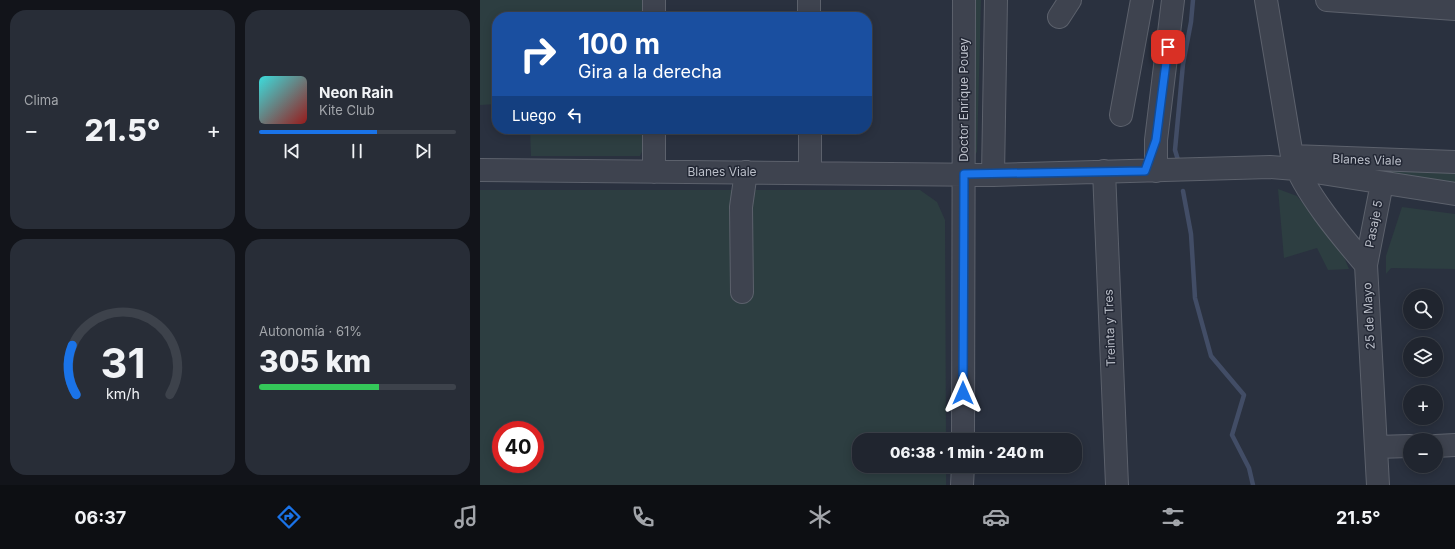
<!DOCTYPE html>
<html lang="es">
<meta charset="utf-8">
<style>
:root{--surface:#20252f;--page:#282d37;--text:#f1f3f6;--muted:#a2a5aa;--line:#3d424b;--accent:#1a73e8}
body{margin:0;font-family:Inter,sans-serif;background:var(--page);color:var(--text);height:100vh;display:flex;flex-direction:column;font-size:15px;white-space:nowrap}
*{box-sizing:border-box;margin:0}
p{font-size:13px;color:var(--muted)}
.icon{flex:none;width:22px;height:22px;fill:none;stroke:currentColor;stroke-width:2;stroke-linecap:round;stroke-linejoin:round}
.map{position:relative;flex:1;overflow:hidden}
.panel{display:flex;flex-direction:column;gap:10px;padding:10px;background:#12141a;width:480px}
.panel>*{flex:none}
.guide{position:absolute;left:12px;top:12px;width:380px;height:122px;border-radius:16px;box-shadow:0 2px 10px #0003,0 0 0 1px var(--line);background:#1a4fa0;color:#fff;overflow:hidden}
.fabs{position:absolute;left:923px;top:289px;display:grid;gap:8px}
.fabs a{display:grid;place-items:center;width:40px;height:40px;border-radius:50%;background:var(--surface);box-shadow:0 2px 10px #0003,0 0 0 1px var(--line);font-size:20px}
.speed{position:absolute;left:12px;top:421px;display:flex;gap:8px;font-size:20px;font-weight:700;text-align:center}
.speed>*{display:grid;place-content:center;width:52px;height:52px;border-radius:50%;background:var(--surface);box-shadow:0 2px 10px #0003,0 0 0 1px var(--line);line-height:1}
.speed .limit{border:6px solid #d22;background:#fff;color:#111}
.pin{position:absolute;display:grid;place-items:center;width:34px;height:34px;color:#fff;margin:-17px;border-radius:8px;box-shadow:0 2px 6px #0006}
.me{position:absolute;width:44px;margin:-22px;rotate:0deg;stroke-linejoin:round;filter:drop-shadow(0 0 3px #0008)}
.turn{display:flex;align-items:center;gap:14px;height:84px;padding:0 20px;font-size:18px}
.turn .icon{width:52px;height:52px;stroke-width:2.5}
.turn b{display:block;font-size:28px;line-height:34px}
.then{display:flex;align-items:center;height:38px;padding:0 20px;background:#0003;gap:8px;font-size:15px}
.big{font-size:30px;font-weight:800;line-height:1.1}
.panel .widget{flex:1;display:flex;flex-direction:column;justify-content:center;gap:6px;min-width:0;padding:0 14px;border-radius:16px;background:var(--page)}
.panel .dial{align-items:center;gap:0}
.dial svg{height:104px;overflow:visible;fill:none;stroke:var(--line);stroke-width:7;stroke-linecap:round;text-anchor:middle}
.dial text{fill:var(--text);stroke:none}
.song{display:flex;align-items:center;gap:12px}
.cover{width:48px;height:48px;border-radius:6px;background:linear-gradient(135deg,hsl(180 70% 55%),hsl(0 70% 35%))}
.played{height:4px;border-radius:2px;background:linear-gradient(90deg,var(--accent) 60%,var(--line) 60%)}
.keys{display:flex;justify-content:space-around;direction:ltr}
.heat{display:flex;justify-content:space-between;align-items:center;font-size:22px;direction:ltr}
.charge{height:6px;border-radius:3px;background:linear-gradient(90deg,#34c759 61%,var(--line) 0)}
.panel .tiles{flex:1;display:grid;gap:10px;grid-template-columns:repeat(2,1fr)}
.trip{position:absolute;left:372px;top:433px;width:230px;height:40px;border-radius:16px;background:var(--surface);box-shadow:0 2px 10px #0003,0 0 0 1px var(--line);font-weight:800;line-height:40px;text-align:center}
.menu{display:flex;height:64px;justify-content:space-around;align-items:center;background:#0d0f13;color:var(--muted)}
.menu .icon{width:28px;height:28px}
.menu .on{color:var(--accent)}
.menu b{font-size:18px;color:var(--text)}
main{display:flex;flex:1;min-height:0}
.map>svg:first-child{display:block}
</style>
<main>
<section class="panel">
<div class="tiles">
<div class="widget"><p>Clima</p>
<div class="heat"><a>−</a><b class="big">21.5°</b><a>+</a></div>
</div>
<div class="widget">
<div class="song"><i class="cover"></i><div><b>Neon Rain</b><p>Kite Club</p></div></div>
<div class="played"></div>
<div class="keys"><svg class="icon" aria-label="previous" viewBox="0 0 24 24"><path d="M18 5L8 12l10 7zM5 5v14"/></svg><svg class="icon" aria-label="pause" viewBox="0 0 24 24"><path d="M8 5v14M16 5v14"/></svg><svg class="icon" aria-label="next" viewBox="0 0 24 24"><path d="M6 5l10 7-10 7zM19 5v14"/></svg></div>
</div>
<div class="widget dial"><svg viewBox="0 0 100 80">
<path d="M14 69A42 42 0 1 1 86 69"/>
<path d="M14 69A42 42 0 0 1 11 31" stroke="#1a73e8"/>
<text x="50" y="56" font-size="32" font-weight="700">31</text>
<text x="50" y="72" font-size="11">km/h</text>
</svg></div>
<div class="widget"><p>Autonomía · 61%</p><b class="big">305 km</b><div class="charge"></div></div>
</div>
</section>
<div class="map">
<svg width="975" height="485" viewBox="0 0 975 485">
<rect width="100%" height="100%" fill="#2a313f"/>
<!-- green -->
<path fill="#2d3e41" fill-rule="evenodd" d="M 0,0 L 164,0 L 164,17 L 17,17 L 17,104 L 0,105 Z
M 494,0 L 501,0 L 497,152 L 495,154 Z
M 50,129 L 165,129 L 165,145 L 160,156 L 51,156 Z
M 975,166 L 975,188 L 842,171 Z
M 798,189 L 817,196 L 862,252 L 869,269 L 848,270 L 837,248 L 804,258 Z
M 0,190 L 440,190 L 457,202 L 465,220 L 466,440 L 379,440 L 379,466 L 466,466 L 466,485 L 0,485 ZM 21,430 L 55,430 L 55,464 L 21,464 Z
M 922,207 L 975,214 L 975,269 L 911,268 L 906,274 L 906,256 Z"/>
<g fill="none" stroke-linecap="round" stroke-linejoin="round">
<!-- stream -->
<path stroke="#424d66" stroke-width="4.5" d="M 698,160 L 695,150 L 703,64 L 711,22 L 713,0
M 703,191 L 711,234 L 715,298 L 731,356 L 764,395 L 752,435 L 769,468 L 773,485"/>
<defs>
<path id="minor" d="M 174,0 L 174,17
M 329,0 L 329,17
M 786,0 L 812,156
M 847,0 L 975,9
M 579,17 L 590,0
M 641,115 L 662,0
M 174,129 L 174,172
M 330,129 L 330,173
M 0,170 L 513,175 L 790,167 L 816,169 L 975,194
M 624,171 L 637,485
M 676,171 L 676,140 L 693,0
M 513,175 L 516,0
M 886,265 C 862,237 823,191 812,156 L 975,162
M 262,292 L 261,207 L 266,172
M 483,440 L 484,0
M 956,446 L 975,445
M 896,447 L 930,446
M 482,485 L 483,466
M 898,485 L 886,265 L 902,183"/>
</defs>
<!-- minor casing -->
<use href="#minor" stroke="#5c616c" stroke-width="24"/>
<!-- minor -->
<use href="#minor" stroke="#3e434f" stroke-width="22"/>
</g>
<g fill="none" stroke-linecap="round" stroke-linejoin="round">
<defs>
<path id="route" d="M 483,393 L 484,174 L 665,171 L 676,140 L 688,47"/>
</defs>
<!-- route casing -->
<use href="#route" stroke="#114b97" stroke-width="10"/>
<!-- route -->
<use href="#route" stroke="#1a73e8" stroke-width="7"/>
</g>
<g text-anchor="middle" stroke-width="3" stroke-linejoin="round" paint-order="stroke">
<!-- street labels -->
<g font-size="12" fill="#bbbfc9" stroke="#232835">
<text transform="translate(484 100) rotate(-90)" y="4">Doctor Enrique Pouey</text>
<text transform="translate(887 160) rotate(2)" y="4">Blanes Viale</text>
<text x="242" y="176">Blanes Viale</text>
<text transform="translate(894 224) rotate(-79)" y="4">Pasaje 5</text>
<text transform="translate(889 316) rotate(-93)" y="4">25 de Mayo</text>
<text transform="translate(630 328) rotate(-92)" y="4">Treinta y Tres</text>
</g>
</g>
</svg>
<div class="fabs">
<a><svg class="icon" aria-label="search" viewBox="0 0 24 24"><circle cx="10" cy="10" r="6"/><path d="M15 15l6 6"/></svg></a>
<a><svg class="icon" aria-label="layers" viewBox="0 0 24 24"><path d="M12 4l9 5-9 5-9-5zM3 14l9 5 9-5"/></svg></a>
<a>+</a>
<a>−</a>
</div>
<div class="speed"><div class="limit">40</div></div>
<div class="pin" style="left:688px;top:47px;background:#d93025"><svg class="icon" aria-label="arrive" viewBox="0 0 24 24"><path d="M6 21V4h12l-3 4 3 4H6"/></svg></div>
<svg class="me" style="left:483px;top:393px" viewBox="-20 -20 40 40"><path d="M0-17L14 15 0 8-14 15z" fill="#1a73e8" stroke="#fff" stroke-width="4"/></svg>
<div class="trip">06:38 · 1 min · 240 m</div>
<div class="guide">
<div class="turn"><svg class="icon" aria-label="right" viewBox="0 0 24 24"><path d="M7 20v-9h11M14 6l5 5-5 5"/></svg><div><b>100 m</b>Gira a la derecha</div></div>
<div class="then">Luego<svg class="icon" aria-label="left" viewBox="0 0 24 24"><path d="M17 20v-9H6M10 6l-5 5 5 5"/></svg></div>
</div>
</div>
</main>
<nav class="menu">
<b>06:37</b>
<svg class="icon on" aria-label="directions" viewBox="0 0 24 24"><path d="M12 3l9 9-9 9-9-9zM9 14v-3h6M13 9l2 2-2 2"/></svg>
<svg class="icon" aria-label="music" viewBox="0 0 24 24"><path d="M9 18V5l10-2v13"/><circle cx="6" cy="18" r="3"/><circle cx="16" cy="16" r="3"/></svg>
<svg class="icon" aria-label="phone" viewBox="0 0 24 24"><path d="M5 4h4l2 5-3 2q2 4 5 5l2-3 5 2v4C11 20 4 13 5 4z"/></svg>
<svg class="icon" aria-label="climate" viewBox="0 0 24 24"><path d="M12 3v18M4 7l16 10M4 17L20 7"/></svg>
<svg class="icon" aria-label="car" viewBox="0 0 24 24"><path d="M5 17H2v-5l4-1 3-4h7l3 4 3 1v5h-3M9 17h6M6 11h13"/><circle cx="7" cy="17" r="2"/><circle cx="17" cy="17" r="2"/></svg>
<svg class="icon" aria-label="filters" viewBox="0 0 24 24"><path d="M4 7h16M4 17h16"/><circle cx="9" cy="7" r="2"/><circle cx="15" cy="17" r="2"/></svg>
<b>21.5°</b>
</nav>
